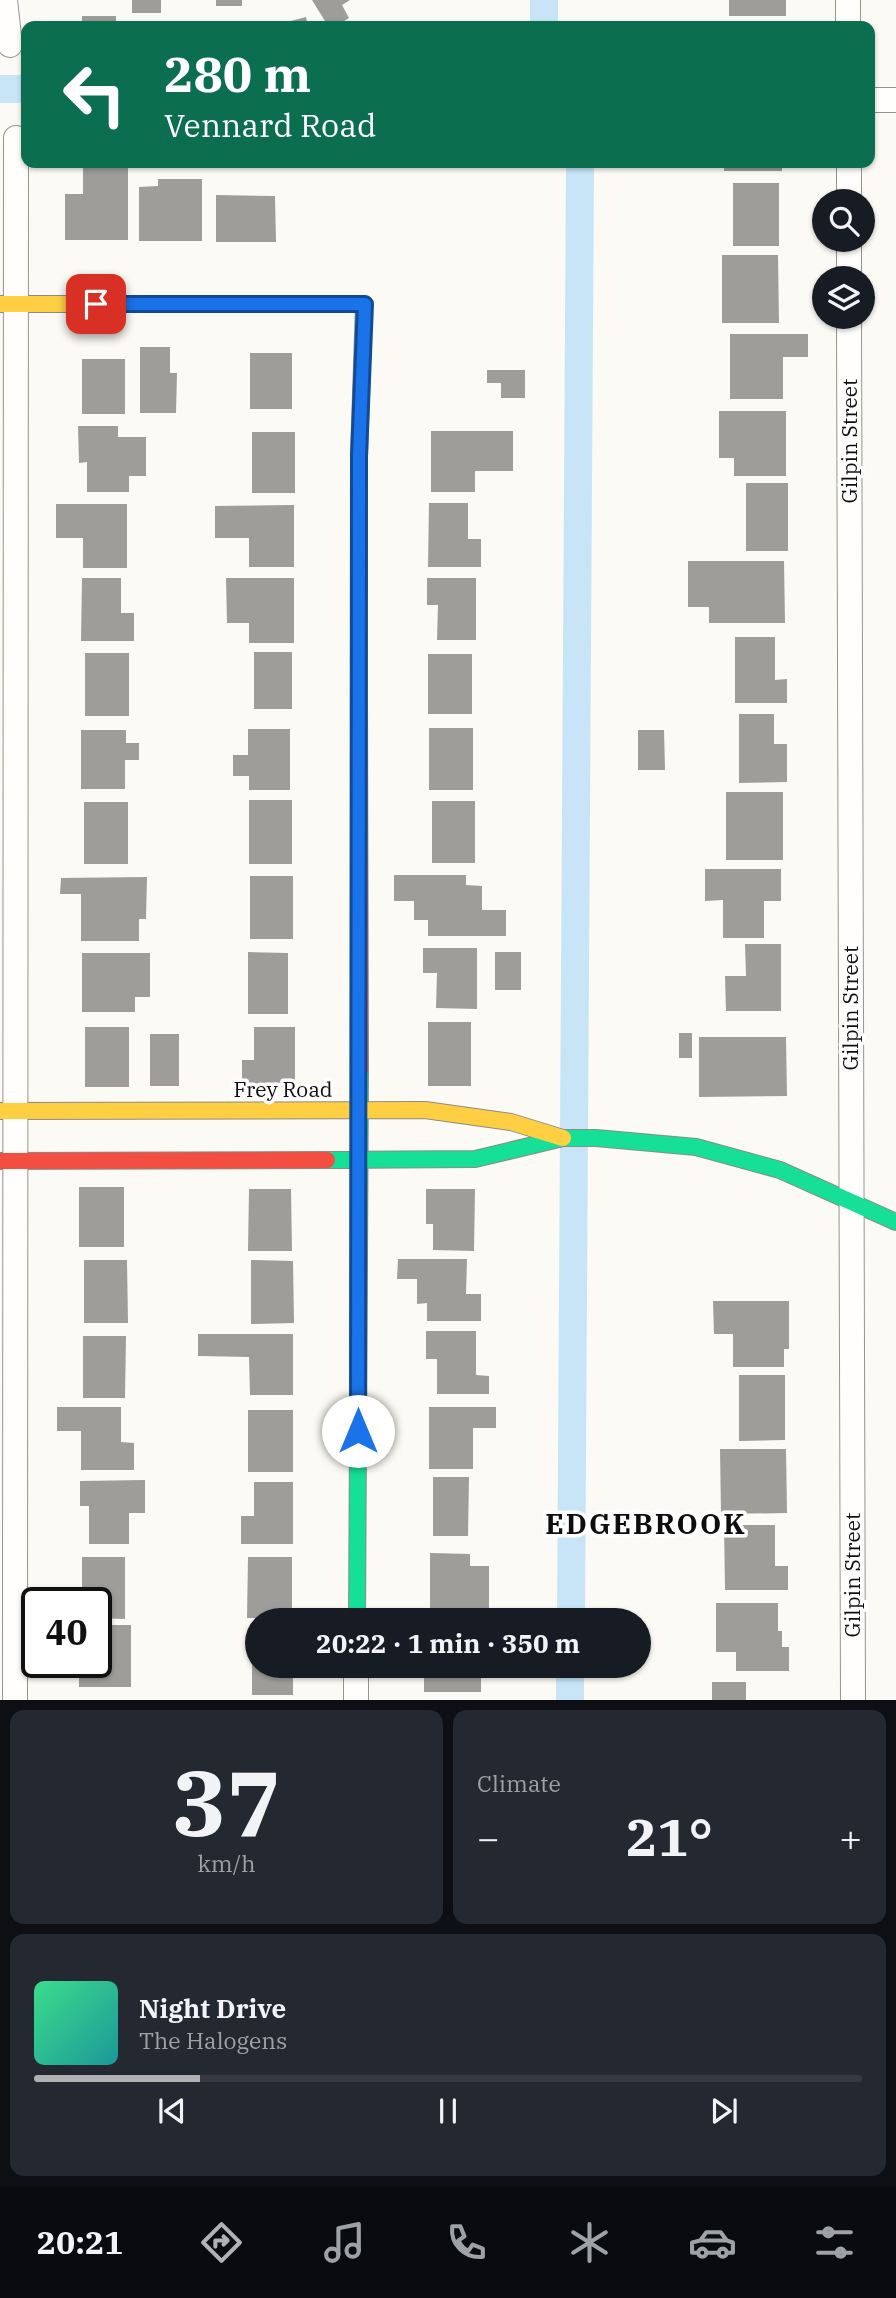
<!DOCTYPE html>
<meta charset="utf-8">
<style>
:root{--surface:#171b24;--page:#242831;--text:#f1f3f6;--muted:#9ea1a6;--line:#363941;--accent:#b0b1b2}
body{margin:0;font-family:"IBM Plex Serif",serif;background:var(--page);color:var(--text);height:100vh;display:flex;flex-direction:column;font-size:26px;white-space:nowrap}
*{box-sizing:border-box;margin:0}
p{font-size:23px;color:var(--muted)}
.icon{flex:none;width:38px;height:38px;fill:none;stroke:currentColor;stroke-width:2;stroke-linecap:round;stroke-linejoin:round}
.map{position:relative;height:1700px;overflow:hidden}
.drawer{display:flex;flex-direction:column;gap:10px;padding:10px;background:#0d0f14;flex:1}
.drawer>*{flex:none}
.top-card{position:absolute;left:21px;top:21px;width:854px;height:147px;border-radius:14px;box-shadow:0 2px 5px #0004;background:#0b6e4f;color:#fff;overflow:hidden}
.controls{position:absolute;left:812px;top:189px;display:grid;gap:14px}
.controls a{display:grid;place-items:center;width:63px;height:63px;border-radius:50%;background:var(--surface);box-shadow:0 2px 5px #0004;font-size:35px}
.speed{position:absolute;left:21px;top:1587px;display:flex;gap:14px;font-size:35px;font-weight:700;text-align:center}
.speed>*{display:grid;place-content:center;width:91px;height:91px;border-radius:50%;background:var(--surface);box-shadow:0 2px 5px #0004;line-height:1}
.speed .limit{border:4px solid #111;border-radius:10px;background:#fff;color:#111}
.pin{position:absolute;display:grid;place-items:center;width:60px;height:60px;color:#fff;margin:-30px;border-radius:14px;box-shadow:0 4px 10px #0006}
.me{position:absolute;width:77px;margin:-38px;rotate:0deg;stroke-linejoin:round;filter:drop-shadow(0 0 5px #0008)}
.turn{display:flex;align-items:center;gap:24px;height:147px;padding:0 28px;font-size:32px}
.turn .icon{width:91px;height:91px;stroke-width:2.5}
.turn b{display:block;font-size:49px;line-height:60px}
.big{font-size:52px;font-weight:700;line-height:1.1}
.drawer .card{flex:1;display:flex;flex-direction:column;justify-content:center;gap:10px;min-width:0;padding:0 24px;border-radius:14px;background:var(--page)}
.drawer .dial{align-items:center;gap:0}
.dial b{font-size:91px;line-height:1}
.song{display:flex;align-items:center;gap:21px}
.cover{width:84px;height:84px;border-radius:10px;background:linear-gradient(135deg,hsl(150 70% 55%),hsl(180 70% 35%))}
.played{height:7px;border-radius:4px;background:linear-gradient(90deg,var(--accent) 20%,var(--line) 20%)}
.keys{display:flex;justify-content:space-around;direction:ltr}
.heat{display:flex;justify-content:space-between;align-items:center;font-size:38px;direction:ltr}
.drawer .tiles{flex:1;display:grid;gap:10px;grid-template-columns:1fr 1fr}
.card:last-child{grid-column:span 2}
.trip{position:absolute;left:245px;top:1608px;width:406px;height:70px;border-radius:35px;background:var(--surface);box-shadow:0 2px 5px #0004;font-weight:700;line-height:70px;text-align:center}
.menu{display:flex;height:112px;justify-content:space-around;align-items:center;background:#090b0e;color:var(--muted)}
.menu .icon{width:49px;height:49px}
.menu .active{color:var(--accent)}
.menu b{font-size:32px;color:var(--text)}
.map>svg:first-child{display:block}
</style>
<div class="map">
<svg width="896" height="1700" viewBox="0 0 896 1700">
<rect width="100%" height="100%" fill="#fcfaf4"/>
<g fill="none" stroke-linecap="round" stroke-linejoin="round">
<!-- canal -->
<path stroke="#c8e5f8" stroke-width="28" d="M 544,26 L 544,0
M 0,89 L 26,89
M 571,1620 L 580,163
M 570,1700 L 570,1666"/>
</g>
<!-- building -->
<path fill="#9f9d99" d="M 132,0 L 161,0 L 161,13 L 132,13 Z
M 216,0 L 242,0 L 242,6 L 216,6 Z
M 312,0 L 350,0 L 342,5 L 349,18 L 336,26 L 328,26 Z
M 729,0 L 786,0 L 786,16 L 729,16 Z
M 82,16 L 116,16 L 116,26 L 82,26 Z
M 306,17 L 308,26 L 277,26 L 276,25 Z
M 724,163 L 782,163 L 782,171 L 724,171 Z
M 83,164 L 128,164 L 128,240 L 65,240 L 65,194 L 83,194 Z
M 158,179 L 202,179 L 202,241 L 139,241 L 139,187 L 158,186 Z
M 733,183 L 779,183 L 779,246 L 733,246 Z
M 216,195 L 275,196 L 276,242 L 216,242 Z
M 722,255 L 778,255 L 779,323 L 722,323 Z
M 730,334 L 808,334 L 808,357 L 783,357 L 783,399 L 730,399 Z
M 140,347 L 170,347 L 170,373 L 177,373 L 176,413 L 140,413 Z
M 250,353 L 292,353 L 292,409 L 250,409 Z
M 82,359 L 125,359 L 125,414 L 82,414 Z
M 487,370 L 525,370 L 525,398 L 501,398 L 501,383 L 487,383 Z
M 719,411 L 786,411 L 786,476 L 734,476 L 734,458 L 719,458 Z
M 78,426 L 118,426 L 118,437 L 146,437 L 146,476 L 129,476 L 129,492 L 87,492 L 87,462 L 79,463 Z
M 431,431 L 513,431 L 513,471 L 475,471 L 475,492 L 431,492 Z
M 252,432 L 295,432 L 295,493 L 252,493 Z
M 746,483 L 788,483 L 788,551 L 746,551 Z
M 429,503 L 468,503 L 468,539 L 481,539 L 481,567 L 428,567 Z
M 56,504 L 127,504 L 127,568 L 83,568 L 83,538 L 56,538 Z
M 294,505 L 294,567 L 249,567 L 249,538 L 215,538 L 215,506 Z
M 688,561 L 784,561 L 785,623 L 709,623 L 709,607 L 688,607 Z
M 82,578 L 121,578 L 121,613 L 134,613 L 134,641 L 81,641 Z
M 226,578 L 294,578 L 294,643 L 249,643 L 249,623 L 227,623 Z
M 427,578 L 476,578 L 476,640 L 437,640 L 438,605 L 427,605 Z
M 735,637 L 775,637 L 775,680 L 787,679 L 787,703 L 735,703 Z
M 254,652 L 292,652 L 292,709 L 254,709 Z
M 85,653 L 129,653 L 129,716 L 85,716 Z
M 428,654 L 472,654 L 472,714 L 428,714 Z
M 739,714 L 774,714 L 774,744 L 787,744 L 787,782 L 739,783 Z
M 429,728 L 473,728 L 473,790 L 429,790 Z
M 248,729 L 290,729 L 290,790 L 249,790 L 249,776 L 233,776 L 233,755 L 248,755 Z
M 81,730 L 126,730 L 126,743 L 139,743 L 139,760 L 125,760 L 125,789 L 81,789 Z
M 638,730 L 664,730 L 665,770 L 638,770 Z
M 726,792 L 783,792 L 783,860 L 726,860 Z
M 249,800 L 292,800 L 292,864 L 249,864 Z
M 432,801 L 475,801 L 475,863 L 432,863 Z
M 84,802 L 128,802 L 128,864 L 84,864 Z
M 705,869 L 781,869 L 781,901 L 764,901 L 764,938 L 723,938 L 723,900 L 705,901 Z
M 394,875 L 466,875 L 466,885 L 482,886 L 482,910 L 506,910 L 506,936 L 428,936 L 428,920 L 414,920 L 414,901 L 394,901 Z
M 250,876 L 293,876 L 293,939 L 250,939 Z
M 147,877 L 146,919 L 139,919 L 139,941 L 81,941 L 81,894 L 60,894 L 61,878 Z
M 745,944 L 781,944 L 781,1011 L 726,1011 L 725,976 L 746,976 Z
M 423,948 L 477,948 L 477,1009 L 436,1008 L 437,973 L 423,973 Z
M 248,952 L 288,953 L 288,1014 L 248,1014 Z
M 495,952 L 521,952 L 521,990 L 495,990 Z
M 82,953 L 150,953 L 150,997 L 135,997 L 135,1012 L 82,1012 Z
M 428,1022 L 471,1022 L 471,1086 L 428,1086 Z
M 85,1027 L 129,1027 L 129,1087 L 85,1087 Z
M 254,1027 L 295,1027 L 295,1087 L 242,1087 L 242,1060 L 254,1060 Z
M 679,1033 L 692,1033 L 692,1058 L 679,1058 Z
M 150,1034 L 179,1034 L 179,1086 L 150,1086 Z
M 699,1037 L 786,1037 L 787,1096 L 699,1097 Z
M 79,1187 L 124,1187 L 124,1247 L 79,1247 Z
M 249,1189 L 291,1189 L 292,1251 L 248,1251 Z
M 426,1189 L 475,1189 L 474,1251 L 433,1250 L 433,1224 L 426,1224 Z
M 398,1259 L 467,1259 L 466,1294 L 481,1294 L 481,1321 L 427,1321 L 427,1303 L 417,1304 L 417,1279 L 397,1279 Z
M 84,1260 L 127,1260 L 128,1323 L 84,1323 Z
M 251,1260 L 293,1261 L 294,1323 L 251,1324 Z
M 713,1301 L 789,1301 L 789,1349 L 784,1349 L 784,1367 L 733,1367 L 733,1334 L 714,1334 Z
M 426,1331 L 476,1331 L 476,1375 L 489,1376 L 489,1394 L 437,1394 L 437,1359 L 426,1359 Z
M 198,1334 L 293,1334 L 293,1395 L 250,1395 L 249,1357 L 198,1356 Z
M 83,1336 L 126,1336 L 125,1398 L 83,1398 Z
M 739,1375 L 785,1375 L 785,1440 L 739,1441 Z
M 57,1407 L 121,1407 L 121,1442 L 134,1443 L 134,1470 L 81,1470 L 81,1431 L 57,1431 Z
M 429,1407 L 496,1407 L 496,1428 L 473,1428 L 473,1469 L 429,1469 Z
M 248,1410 L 293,1410 L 293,1472 L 248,1472 Z
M 720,1449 L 786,1449 L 787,1513 L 721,1514 Z
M 433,1477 L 469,1477 L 468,1536 L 433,1536 Z
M 145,1480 L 145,1513 L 129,1513 L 129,1544 L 89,1544 L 89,1506 L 80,1506 L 80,1481 Z
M 254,1482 L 293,1482 L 293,1544 L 241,1544 L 241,1516 L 254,1516 Z
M 724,1525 L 775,1525 L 775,1566 L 788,1566 L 788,1590 L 725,1590 Z
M 430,1553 L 470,1554 L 470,1566 L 489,1566 L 489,1618 L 430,1618 Z
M 82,1557 L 125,1557 L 125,1619 L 96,1618 L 96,1603 L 82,1603 Z
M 248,1557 L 292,1557 L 292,1618 L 247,1618 Z
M 716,1603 L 778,1603 L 778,1631 L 782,1631 L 782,1647 L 789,1647 L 789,1671 L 736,1671 L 736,1652 L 716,1652 Z
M 96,1625 L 131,1625 L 131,1687 L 79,1687 L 79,1662 L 96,1662 Z
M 252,1631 L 257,1631 L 257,1666 L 293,1666 L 293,1695 L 252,1695 Z
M 424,1666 L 481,1666 L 481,1692 L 424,1692 Z
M 712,1682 L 746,1682 L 746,1700 L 712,1700 Z"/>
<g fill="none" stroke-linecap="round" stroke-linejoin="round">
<defs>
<path id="street" d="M 5,0 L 10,45
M 848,0 L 848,26
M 870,100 L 896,100
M 849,163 L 849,201
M 849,240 L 849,278
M 849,317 L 853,1700
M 15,1700 L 16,138
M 356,1700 L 356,1666"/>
<path id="fast" d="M 325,304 L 364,304 L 359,456 L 359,707
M 327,1160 L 475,1159 L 563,1138 L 596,1138 L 696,1147 L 780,1170 L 896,1222
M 357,1620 L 360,1070"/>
<path id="slow" d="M 0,304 L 325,304
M 0,1111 L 425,1110 L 511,1122 L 563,1138"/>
<path id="jam" d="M 359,707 L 360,1070
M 0,1161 L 327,1160"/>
</defs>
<!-- street casing -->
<use href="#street" stroke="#959492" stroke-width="26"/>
<!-- fast casing -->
<use href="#fast" stroke="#8c8b88" stroke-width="18"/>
<!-- slow casing -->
<use href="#slow" stroke="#8c8b88" stroke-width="18"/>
<!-- jam casing -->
<use href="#jam" stroke="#8c8b88" stroke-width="18"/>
<!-- street -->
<use href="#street" stroke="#fffefd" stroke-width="24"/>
<!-- fast -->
<use href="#fast" stroke="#16e098" stroke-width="16"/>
<!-- slow -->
<use href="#slow" stroke="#ffcf43" stroke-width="16"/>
<!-- jam -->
<use href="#jam" stroke="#f24e42" stroke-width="16"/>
</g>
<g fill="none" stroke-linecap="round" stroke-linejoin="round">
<defs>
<path id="route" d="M 96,304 L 365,304 L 359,456 L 358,1431"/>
</defs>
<!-- route casing -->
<use href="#route" stroke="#114b97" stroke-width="18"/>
<!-- route -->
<use href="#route" stroke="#1a73e8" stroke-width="12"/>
</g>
<g text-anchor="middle" stroke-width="7" stroke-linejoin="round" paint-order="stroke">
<!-- street labels -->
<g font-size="21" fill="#0e0e0e" stroke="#fff">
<text transform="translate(850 441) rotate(-90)" y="7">Gilpin Street</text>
<text transform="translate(851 1008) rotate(-90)" y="7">Gilpin Street</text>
<text x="283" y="1097">Frey Road</text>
<text transform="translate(853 1575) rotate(-90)" y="7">Gilpin Street</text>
</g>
<!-- district labels -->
<g font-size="28" font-weight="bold" letter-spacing="2" fill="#0e0e0e" stroke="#fff">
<text x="646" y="1534">EDGEBROOK</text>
</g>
</g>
</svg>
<div class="controls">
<a><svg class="icon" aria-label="search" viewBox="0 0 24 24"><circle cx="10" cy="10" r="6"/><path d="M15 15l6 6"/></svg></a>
<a><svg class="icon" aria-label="layers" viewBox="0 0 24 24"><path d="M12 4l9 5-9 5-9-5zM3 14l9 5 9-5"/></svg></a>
</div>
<div class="speed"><div class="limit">40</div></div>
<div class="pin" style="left:96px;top:304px;background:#d93025"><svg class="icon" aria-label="arrive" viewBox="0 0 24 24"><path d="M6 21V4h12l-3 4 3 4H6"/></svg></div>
<svg class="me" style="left:358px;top:1431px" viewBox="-20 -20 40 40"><circle r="19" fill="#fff"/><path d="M0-13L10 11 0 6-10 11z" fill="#1a73e8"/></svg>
<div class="trip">20:22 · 1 min · 350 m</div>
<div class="top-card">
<div class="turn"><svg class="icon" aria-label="left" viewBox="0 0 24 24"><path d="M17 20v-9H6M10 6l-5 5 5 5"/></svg><div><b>280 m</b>Vennard Road</div></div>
</div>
</div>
<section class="drawer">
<div class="tiles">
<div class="card dial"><b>37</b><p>km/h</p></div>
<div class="card"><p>Climate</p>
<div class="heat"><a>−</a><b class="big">21°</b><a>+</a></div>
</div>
<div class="card">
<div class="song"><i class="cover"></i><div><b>Night Drive</b><p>The Halogens</p></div></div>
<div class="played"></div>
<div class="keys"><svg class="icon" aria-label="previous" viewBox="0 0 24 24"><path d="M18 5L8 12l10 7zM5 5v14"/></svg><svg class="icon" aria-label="pause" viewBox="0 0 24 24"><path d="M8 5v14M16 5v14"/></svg><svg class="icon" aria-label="next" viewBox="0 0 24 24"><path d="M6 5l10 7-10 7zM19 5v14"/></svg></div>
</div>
</div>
</section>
<nav class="menu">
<b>20:21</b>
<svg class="icon active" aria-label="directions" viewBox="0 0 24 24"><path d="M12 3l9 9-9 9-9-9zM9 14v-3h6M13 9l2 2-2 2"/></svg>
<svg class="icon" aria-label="music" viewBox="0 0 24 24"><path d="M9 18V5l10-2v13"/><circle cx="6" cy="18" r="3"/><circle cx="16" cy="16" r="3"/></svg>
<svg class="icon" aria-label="phone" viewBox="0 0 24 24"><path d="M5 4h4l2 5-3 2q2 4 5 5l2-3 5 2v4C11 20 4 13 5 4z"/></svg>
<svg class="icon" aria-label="climate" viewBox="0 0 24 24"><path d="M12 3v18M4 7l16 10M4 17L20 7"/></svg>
<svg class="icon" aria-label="car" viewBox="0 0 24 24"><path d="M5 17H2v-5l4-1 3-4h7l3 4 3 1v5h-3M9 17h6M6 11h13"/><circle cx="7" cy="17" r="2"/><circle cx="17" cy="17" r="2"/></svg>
<svg class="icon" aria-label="filters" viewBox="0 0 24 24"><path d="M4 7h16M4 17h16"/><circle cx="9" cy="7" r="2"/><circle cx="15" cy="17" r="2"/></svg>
</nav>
